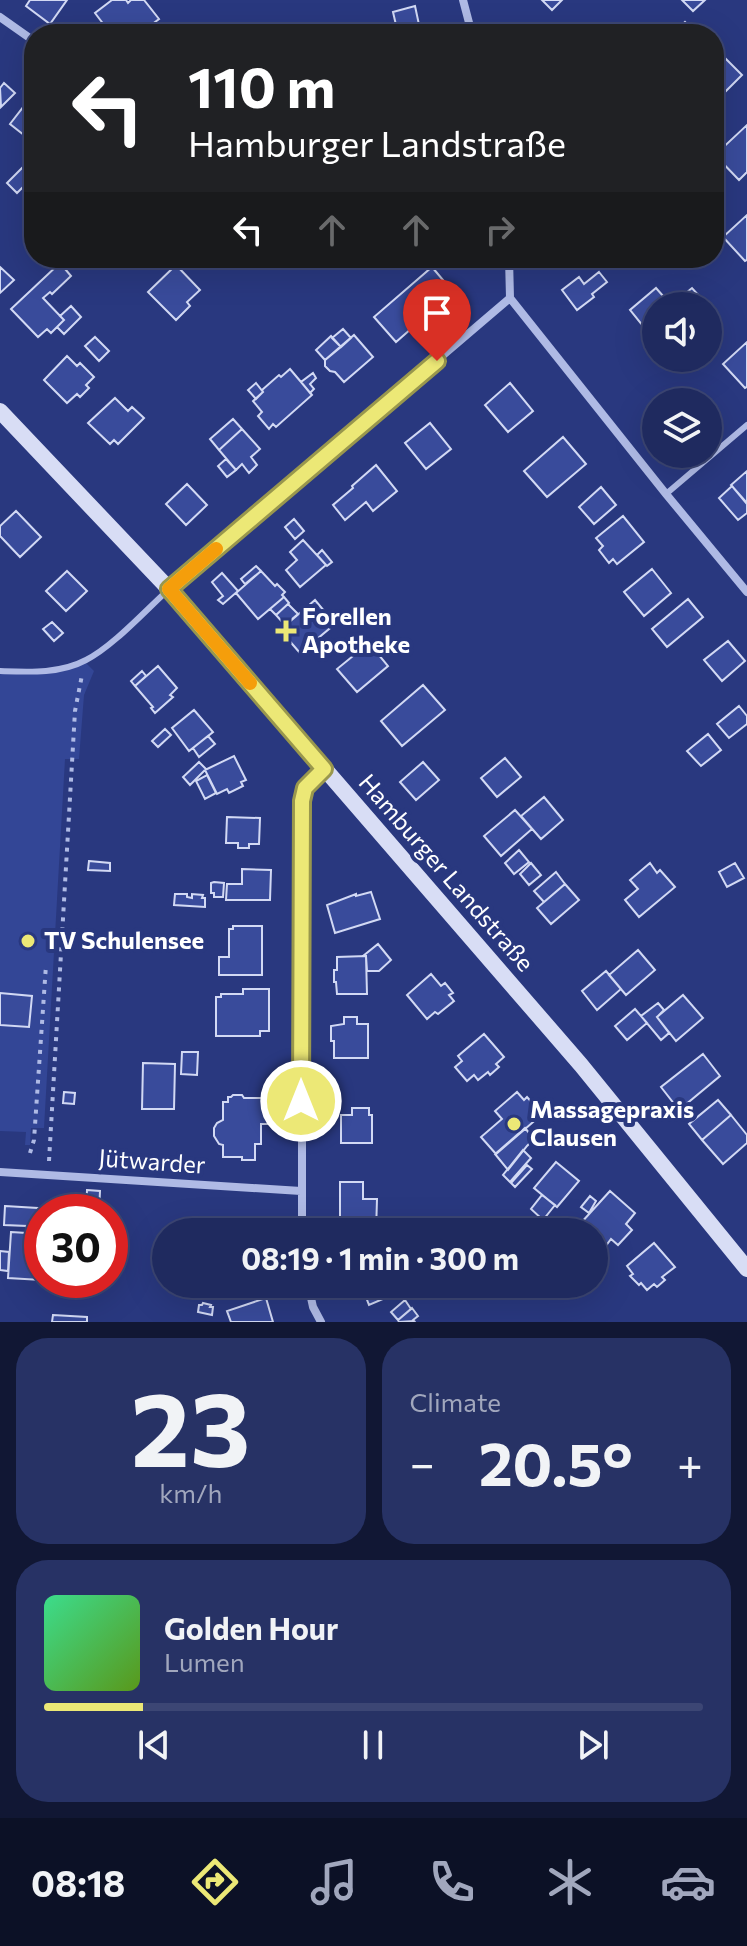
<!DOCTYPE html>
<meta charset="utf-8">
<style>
:root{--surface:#1f2a5f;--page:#273265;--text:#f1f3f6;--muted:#a1a7bd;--line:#3c4674;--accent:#ece876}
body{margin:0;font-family:Commissioner,sans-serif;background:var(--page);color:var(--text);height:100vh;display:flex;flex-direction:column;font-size:30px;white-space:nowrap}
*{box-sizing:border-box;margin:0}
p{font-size:26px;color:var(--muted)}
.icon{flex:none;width:44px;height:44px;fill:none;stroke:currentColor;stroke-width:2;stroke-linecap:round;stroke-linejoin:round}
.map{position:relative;height:1322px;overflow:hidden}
.side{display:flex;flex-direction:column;gap:16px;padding:16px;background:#111734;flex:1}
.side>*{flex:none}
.hud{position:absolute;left:24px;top:24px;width:700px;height:244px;border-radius:32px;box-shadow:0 8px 32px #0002,0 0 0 2px var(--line);background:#202124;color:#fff;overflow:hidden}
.controls{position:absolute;left:642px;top:292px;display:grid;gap:16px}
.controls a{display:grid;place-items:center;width:80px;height:80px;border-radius:50%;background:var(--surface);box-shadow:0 8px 32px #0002,0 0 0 2px var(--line);font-size:40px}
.speed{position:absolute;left:24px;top:1194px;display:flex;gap:16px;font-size:40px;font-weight:700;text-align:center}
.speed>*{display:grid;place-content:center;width:104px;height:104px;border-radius:50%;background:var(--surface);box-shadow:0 8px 32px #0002,0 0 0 2px var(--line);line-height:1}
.speed .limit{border:12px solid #d22;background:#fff;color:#111}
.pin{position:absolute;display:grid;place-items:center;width:68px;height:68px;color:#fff;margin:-82px -34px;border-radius:50% 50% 50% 0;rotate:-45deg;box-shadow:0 0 8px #0007}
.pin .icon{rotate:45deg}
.me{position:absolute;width:88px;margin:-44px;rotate:0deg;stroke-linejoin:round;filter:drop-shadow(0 0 6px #0008)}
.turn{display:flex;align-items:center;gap:28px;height:168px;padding:0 32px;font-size:36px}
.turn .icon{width:104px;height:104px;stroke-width:2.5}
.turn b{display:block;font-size:56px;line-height:68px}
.lanes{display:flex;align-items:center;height:76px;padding:0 32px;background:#0003;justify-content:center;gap:40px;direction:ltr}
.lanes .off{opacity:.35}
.big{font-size:60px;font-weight:700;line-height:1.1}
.side .card{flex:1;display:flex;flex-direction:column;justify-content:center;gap:12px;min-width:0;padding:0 28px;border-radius:32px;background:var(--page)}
.side .dial{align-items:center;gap:0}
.dial b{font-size:104px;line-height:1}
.song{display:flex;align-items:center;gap:24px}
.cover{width:96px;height:96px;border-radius:12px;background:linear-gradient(135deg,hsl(150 70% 55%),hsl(90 70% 35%))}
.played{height:8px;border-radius:4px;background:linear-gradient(90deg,var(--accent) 15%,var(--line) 15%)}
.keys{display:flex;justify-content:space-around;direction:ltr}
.heat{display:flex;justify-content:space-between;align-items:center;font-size:44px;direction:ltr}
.side .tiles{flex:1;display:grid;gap:16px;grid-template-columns:1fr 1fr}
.card:last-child{grid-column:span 2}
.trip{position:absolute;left:152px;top:1218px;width:456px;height:80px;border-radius:40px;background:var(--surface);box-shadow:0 8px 32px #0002,0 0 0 2px var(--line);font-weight:700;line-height:80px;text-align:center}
.menu{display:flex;height:128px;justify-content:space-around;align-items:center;background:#0c1126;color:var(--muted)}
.menu .icon{width:56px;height:56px}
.menu .on{color:var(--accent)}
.menu b{font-size:36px;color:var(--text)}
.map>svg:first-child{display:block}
</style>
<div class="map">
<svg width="747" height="1322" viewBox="0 0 747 1322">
<rect width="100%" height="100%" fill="#29387f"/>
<!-- green -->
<path fill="#334696" d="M 84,661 L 94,671 L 84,695 L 79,759 L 65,759 L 44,1128 L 31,1128 L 30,1145 L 25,1145 L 26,1132 L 0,1131 L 0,671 L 38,672 Z"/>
<!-- building -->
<path fill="#394b9b" stroke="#d2d9f4" stroke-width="2" d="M 30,0 L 67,0 L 50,24 L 26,6 Z
M 112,0 L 126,0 L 128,3 L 131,0 L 144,0 L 159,19 L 139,34 L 111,34 L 95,13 Z
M 542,0 L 562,0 L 552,10 Z
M 682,0 L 705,0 L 693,11 Z
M 415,6 L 421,34 L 388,34 L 386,27 L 396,25 L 393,12 Z
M 685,22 L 696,33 L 673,34 Z
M 719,52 L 742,75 L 714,103 L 714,57 Z
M 4,83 L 15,93 L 1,107 L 0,88 Z
M 24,106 L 34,114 L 34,143 L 10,124 Z
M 747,125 L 747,172 L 739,180 L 715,155 Z
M 23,167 L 33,177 L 17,193 L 7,183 Z
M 747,215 L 747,260 L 745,261 L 723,237 Z
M 60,263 L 71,276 L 52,294 L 50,292 L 43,298 L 64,320 L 51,333 L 47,329 L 38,337 L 11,309 Z
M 176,265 L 200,290 L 187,302 L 190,306 L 176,320 L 148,292 Z
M 0,267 L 14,280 L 0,293 Z
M 432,267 L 453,292 L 396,342 L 374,317 Z
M 599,272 L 607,282 L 592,294 L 594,297 L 577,310 L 562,290 L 579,277 L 584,284 Z
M 656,288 L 671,305 L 692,288 L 701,298 L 692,306 L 656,306 L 655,341 L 630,310 Z
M 71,306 L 81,317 L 64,334 L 57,327 L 64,320 L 60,316 Z
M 343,329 L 351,338 L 341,347 L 332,338 Z
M 354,335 L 373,357 L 344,382 L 335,372 L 330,371 L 325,366 L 325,360 Z
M 331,336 L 341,347 L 325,360 L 316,350 Z
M 95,337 L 109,351 L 99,361 L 85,346 Z
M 747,342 L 747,387 L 745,388 L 723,364 Z
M 67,356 L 77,366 L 80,363 L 94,377 L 86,385 L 89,388 L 80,397 L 77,394 L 67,403 L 44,380 Z
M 290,369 L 312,395 L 276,427 L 273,424 L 269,429 L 258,416 L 262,412 L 253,401 L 263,392 L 262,390 L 279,375 L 281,377 Z
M 313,373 L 316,378 L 310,384 L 314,389 L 310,393 L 301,382 Z
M 256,383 L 263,392 L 256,399 L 248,390 Z
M 510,383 L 533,411 L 508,432 L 485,405 Z
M 115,398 L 128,411 L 132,407 L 144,418 L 118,444 L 114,440 L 110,444 L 88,423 Z
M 233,419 L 242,429 L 219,450 L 210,439 Z
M 430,423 L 451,449 L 426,469 L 405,443 Z
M 242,429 L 260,449 L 251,457 L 257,465 L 249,473 L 242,464 L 236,470 L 219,450 Z
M 563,437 L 586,464 L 547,497 L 524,471 Z
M 226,459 L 236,470 L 227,477 L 218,466 Z
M 376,465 L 397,491 L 373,511 L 366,502 L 345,520 L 333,505 L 353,488 L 352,486 Z
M 747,471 L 747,503 L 731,485 Z
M 187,484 L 207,505 L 186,525 L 166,504 Z
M 732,486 L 747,504 L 747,513 L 738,520 L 719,498 Z
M 601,487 L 616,505 L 594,524 L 579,507 Z
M 16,511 L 41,537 L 20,557 L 0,536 L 0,526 Z
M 623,516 L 644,542 L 617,564 L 613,559 L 609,563 L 599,550 L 603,546 L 596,538 Z
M 294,519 L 304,531 L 295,539 L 285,527 Z
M 303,540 L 326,565 L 300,587 L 286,570 L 297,560 L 290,552 Z
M 322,550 L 332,562 L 327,566 L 317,555 Z
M 256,566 L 261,571 L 245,584 L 241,579 Z
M 652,569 L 671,593 L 644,616 L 624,592 Z
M 67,571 L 87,591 L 66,611 L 46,591 Z
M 261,571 L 275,586 L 277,584 L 285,592 L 282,595 L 284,597 L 258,619 L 236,593 Z
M 222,573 L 238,591 L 223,604 L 218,600 L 223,596 L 212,582 Z
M 284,597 L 289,603 L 276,615 L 270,609 Z
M 688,599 L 703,617 L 667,647 L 652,629 Z
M 315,600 L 335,624 L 300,653 L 280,630 Z
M 288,604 L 298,614 L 285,625 L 276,615 Z
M 52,622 L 63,633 L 54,641 L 43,629 Z
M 728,641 L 745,661 L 722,681 L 704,660 Z
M 369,643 L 388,666 L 357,692 L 337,669 Z
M 158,666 L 177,688 L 170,695 L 173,697 L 155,713 L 151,708 L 153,707 L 135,686 Z
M 142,671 L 146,676 L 135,686 L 131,681 Z
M 423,685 L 445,710 L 402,746 L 381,721 Z
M 739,706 L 747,716 L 747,724 L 729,738 L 717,724 Z
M 194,710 L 213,732 L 189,751 L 172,728 Z
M 165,729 L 171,735 L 158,747 L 152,741 Z
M 708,734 L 721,750 L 701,766 L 687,751 Z
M 208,736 L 215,744 L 199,757 L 193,748 Z
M 234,756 L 246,780 L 241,782 L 243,786 L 229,793 L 227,789 L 217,794 L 205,770 Z
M 505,758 L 521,777 L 497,797 L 481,778 Z
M 199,762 L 206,769 L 190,785 L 183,777 Z
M 423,762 L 439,780 L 416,800 L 400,782 Z
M 207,775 L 216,793 L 205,799 L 196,781 Z
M 544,797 L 563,820 L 541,839 L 521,816 Z
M 515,810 L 532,829 L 501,856 L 484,836 Z
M 227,817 L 260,818 L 259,844 L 249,844 L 249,848 L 238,848 L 238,843 L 226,843 Z
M 519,850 L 529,862 L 514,874 L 505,863 Z
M 89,861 L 110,863 L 110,871 L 88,870 Z
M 531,863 L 541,875 L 529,885 L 520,874 Z
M 650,863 L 657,873 L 660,870 L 675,887 L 639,917 L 625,900 L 638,889 L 630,880 Z
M 735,863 L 744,878 L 727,887 L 719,872 Z
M 242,869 L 271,870 L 270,900 L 226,900 L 227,884 L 242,884 Z
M 556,872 L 565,884 L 544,902 L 534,891 Z
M 214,882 L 224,883 L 223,897 L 214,897 L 214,893 L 211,893 L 211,883 Z
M 565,884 L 579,900 L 551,924 L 537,908 Z
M 371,892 L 380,919 L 335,933 L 327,905 L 356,894 L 356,896 Z
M 175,894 L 187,894 L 187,897 L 192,898 L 192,894 L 203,895 L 202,898 L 205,898 L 205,907 L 174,905 Z
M 233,926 L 262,926 L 262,975 L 219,975 L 219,957 L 229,957 L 229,929 L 233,929 Z
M 378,944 L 391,960 L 379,971 L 367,971 L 366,956 L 363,956 Z
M 638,950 L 655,970 L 626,995 L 609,975 Z
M 366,956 L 367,994 L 337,994 L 336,982 L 334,982 L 334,970 L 337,970 L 337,957 Z
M 606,971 L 621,989 L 597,1010 L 582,991 Z
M 431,974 L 441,986 L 445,983 L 453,993 L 449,995 L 454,1001 L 438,1014 L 435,1012 L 427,1019 L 407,995 Z
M 243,989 L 269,989 L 269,1031 L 260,1031 L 260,1036 L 216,1036 L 216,997 L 221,997 L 221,994 L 243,994 Z
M 0,993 L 32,996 L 29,1027 L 0,1025 Z
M 683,995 L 703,1018 L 676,1041 L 657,1017 Z
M 658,1003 L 664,1010 L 657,1017 L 669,1033 L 661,1040 L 641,1016 Z
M 635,1009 L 647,1023 L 627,1040 L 615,1026 Z
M 344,1017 L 357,1017 L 357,1024 L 368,1024 L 368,1058 L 334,1058 L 334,1041 L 331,1041 L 331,1026 L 344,1024 Z
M 484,1034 L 504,1057 L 496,1064 L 499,1067 L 490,1075 L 488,1072 L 478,1080 L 474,1075 L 467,1081 L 455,1067 L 462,1061 L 458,1056 Z
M 182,1052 L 198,1052 L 197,1075 L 181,1074 Z
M 703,1054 L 720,1076 L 679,1110 L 661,1087 Z
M 143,1063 L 175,1064 L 174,1109 L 142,1109 Z
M 64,1092 L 75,1093 L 74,1104 L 63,1103 Z
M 517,1092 L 524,1100 L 527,1097 L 535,1106 L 532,1109 L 539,1117 L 496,1154 L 481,1137 L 502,1119 L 495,1111 Z
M 233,1095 L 242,1095 L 244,1098 L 275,1098 L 274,1124 L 261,1124 L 261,1144 L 255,1144 L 255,1160 L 242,1160 L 242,1157 L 223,1157 L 223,1145 L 219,1144 L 214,1136 L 214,1128 L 217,1123 L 223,1120 L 223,1102 L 228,1102 L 228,1097 L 231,1097 Z
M 718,1100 L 731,1115 L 702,1140 L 689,1124 Z
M 352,1108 L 369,1108 L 369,1115 L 372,1115 L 372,1143 L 341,1143 L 341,1115 L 352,1115 Z
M 731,1115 L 747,1135 L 747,1143 L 723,1164 L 702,1140 Z
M 525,1128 L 534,1139 L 527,1146 L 508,1170 L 495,1154 Z
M 523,1150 L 531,1158 L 510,1182 L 503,1175 Z
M 556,1162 L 579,1181 L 557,1207 L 534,1188 Z
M 527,1165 L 532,1169 L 515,1187 L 511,1183 Z
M 340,1182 L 363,1182 L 363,1199 L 377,1199 L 376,1232 L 340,1232 Z
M 87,1190 L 100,1191 L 99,1212 L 86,1212 Z
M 610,1191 L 635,1213 L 626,1224 L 632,1230 L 618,1245 L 611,1239 L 605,1247 L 594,1237 L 594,1232 L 589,1232 L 580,1224 Z
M 542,1195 L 555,1205 L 543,1220 L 531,1209 Z
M 590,1196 L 596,1201 L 589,1213 L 581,1207 Z
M 5,1206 L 54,1209 L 54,1212 L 42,1212 L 42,1234 L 26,1233 L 27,1226 L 4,1225 Z
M 11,1232 L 42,1234 L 41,1280 L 8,1278 Z
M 654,1243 L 675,1267 L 662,1277 L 665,1280 L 657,1287 L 654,1284 L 647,1290 L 641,1283 L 639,1285 L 630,1276 L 633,1274 L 627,1266 Z
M 0,1251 L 9,1252 L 8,1271 L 0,1270 Z
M 219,1284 L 252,1284 L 252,1286 L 239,1291 L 238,1287 L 222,1292 Z
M 361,1284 L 399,1284 L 400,1285 L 394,1287 L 397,1293 L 369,1305 Z
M 266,1298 L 273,1322 L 231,1322 L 227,1311 Z
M 405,1300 L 411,1309 L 398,1320 L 391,1312 Z
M 203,1303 L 211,1305 L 210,1307 L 213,1307 L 212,1315 L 198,1312 L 199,1305 L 202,1305 Z
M 412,1308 L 418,1316 L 413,1320 L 414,1321 L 399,1322 L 398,1320 Z
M 53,1315 L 87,1317 L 87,1322 L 52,1322 Z"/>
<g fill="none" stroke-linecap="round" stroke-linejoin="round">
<!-- path -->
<path stroke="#afbae5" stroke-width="4" stroke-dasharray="4 6" stroke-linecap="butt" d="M 30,1153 L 34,1140 L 46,965
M 49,1161 L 75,711 L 82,675"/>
<!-- service -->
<path stroke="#afbae5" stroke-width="6" d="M 666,494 L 747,425
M 0,671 C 28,672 60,674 86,660 C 112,647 144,612 167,591"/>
<!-- minor -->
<path stroke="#afbae5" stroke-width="8" d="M 463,0 L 472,34
M 0,17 L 34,41
M 509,258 L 510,298 L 666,494 L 747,592
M 169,589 L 510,298
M 0,1172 L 301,1191
M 302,1232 L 302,801 L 305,788 L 324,769
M 308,1284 L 313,1307 L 321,1322"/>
<!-- secondary -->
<path stroke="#d8ddf5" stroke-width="16" d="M 0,411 L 169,589 L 581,1065 L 747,1269"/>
</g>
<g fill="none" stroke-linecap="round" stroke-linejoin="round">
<defs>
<path id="route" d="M 301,1101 L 302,801 L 305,788 L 324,769 L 169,589 L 437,361"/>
</defs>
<!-- route casing -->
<use href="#route" stroke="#99974d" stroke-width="20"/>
<!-- route -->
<use href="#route" stroke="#ece876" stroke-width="14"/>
<!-- slow -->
<path stroke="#f59e0b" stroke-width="14" d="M 216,549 L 169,589 L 250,683"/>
</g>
<!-- markers -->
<g fill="#ece876" stroke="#29387f" stroke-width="3">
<path d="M282 619h8v8h8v8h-8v8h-8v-8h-8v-8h8z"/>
<circle cx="28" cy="941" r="8"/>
<circle cx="514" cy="1124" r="8"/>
</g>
<g text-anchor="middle" stroke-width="8" stroke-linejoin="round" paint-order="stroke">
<!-- poi labels -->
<g font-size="24" font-weight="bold" fill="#fff" stroke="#29387f" text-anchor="start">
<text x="302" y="625">Forellen<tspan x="302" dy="28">Apotheke</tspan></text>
<text x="44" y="949">TV Schulensee</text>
<text x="530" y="1118">Massagepraxis<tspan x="530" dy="28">Clausen</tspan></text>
</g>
<!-- street labels -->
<g font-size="24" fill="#fff" stroke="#29387f">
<text transform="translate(446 873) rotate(49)" y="8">Hamburger Landstraße</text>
<text transform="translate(152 1162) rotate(4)" y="8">Jütwarder</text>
</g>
</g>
</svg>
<div class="controls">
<a><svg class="icon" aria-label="sound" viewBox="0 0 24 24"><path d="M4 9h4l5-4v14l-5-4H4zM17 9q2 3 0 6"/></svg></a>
<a><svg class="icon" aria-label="layers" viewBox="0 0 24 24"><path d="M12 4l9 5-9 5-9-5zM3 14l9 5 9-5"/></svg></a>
</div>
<div class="speed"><div class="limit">30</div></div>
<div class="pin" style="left:437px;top:361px;background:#d93025"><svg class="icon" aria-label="arrive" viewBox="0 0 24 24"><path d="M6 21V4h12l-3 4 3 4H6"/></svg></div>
<svg class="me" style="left:301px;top:1101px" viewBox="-20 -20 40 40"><circle r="17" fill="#ece876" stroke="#fff" stroke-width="3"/><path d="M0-11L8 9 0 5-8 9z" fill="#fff"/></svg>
<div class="trip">08:19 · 1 min · 300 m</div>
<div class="hud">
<div class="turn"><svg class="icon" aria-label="left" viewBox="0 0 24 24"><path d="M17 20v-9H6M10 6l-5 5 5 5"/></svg><div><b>110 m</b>Hamburger Landstraße</div></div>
<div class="lanes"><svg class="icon" aria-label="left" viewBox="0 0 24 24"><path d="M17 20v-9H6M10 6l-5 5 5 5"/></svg><svg class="icon off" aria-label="ahead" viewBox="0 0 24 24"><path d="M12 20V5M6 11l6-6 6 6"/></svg><svg class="icon off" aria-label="ahead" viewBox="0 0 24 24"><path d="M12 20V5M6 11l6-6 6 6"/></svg><svg class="icon off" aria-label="right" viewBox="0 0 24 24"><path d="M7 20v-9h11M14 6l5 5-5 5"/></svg></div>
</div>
</div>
<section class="side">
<div class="tiles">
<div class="card dial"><b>23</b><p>km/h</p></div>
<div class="card"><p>Climate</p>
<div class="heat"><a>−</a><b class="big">20.5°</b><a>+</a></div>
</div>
<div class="card">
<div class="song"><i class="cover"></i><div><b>Golden Hour</b><p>Lumen</p></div></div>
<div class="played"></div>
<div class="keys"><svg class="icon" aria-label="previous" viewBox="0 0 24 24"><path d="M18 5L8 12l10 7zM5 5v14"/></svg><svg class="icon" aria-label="pause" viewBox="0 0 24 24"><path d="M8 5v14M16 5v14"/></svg><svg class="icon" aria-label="next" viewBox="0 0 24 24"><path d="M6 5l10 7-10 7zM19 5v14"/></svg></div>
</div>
</div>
</section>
<nav class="menu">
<b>08:18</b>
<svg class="icon on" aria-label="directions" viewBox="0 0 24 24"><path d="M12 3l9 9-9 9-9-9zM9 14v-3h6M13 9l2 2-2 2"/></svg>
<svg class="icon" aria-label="music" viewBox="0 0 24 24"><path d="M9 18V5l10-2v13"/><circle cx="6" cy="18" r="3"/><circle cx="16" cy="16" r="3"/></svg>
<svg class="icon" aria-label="phone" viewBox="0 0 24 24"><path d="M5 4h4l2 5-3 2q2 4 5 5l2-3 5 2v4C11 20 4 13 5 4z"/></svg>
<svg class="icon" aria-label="climate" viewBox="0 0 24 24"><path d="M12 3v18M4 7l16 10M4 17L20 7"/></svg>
<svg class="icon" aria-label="car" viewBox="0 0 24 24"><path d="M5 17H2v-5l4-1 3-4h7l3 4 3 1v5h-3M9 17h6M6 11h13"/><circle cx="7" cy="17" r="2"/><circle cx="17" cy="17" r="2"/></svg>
</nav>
